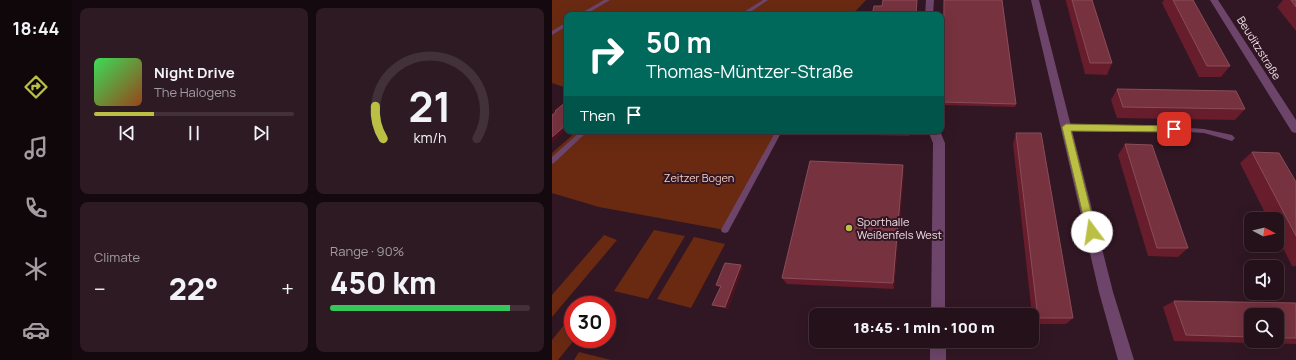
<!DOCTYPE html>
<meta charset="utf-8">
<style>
:root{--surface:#25111a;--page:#2d1a23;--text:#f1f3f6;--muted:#a39da2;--line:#423139;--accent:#bbc045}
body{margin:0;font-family:Manrope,sans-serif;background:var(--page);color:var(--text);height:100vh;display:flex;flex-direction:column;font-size:15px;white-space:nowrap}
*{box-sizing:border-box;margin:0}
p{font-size:13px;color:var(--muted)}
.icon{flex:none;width:22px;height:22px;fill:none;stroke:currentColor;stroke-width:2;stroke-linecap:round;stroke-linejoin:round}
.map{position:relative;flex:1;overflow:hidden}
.details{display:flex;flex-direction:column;gap:8px;padding:8px;background:#14090e;width:480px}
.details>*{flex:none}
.guide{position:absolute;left:12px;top:12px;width:380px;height:122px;border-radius:8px;box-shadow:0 4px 16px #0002,0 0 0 1px var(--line);background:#00695c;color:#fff;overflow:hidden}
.needle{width:26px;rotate:97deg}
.fabs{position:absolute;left:692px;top:212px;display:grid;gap:8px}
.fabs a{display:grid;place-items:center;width:40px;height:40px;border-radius:8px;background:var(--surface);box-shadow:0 4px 16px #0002,0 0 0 1px var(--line);font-size:20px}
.speed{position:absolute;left:12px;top:296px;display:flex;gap:8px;font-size:20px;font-weight:700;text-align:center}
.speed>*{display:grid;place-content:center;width:52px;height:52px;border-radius:50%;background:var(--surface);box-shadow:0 4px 16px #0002,0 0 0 1px var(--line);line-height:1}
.speed .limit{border:6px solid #d22;background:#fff;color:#111}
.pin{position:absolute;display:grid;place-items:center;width:34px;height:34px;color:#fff;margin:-17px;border-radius:8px;box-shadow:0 2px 6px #0006}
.me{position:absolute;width:44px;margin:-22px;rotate:346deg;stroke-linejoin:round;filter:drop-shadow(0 0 3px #0008)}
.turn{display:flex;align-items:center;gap:14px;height:84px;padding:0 16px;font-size:18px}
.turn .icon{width:52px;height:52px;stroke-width:2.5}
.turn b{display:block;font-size:28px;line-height:34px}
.then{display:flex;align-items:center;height:38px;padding:0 16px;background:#0003;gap:8px;font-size:15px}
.big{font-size:30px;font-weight:800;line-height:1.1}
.details .tile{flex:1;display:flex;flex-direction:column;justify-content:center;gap:6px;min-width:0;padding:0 14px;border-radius:8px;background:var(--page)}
.details .dial{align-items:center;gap:0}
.dial svg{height:104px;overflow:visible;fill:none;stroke:var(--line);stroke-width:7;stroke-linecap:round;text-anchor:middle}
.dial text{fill:var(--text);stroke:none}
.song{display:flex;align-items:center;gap:12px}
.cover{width:48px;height:48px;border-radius:6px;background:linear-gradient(135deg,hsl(130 70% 55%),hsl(20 70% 35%))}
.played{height:4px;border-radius:2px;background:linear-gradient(90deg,var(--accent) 30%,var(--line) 30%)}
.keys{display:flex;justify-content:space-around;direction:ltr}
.heat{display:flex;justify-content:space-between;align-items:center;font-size:22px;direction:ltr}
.charge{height:6px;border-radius:3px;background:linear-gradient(90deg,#34c759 90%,var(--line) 0)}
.details .tiles{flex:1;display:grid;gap:8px;grid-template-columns:repeat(2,1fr)}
.trip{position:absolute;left:257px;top:308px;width:230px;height:40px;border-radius:8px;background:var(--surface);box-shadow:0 4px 16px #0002,0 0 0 1px var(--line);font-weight:800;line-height:40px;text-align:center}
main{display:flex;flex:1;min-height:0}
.tabs{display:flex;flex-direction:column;width:72px;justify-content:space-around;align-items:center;background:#0f070a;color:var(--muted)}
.tabs .icon{width:28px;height:28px}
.tabs .current{color:var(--accent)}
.tabs b{font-size:18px;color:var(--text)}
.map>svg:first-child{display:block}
</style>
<main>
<nav class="tabs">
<b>18:44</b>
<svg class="icon current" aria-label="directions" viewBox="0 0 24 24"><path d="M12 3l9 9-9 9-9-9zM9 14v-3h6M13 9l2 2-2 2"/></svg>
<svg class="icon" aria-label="music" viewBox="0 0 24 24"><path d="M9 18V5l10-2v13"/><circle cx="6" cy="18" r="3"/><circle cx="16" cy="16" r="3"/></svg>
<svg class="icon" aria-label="phone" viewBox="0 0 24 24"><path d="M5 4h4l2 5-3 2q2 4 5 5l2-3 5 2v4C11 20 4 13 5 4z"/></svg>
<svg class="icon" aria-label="climate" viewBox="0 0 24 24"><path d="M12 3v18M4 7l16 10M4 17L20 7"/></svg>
<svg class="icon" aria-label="car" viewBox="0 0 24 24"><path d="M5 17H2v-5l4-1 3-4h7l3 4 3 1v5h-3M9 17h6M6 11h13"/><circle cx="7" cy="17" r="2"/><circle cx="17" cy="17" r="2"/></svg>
</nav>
<section class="details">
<div class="tiles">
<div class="tile">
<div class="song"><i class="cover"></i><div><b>Night Drive</b><p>The Halogens</p></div></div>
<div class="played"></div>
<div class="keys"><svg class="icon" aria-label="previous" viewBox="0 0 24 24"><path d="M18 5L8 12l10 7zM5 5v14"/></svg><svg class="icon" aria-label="pause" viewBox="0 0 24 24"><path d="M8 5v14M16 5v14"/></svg><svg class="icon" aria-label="next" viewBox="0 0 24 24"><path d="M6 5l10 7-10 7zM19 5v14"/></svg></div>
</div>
<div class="tile dial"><svg viewBox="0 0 100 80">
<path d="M14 69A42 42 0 1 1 86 69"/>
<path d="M14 69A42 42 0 0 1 8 44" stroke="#bbc045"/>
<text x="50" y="56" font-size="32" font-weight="700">21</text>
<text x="50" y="72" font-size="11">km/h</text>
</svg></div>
<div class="tile"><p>Climate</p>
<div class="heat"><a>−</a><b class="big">22°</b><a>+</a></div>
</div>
<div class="tile"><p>Range · 90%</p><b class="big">450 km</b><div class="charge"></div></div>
</div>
</section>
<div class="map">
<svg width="744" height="360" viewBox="0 0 744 360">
<rect width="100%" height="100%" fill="#311723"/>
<!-- green -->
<path fill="#6a2a12" d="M 0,0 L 314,0 L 300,15 L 15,15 L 15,88 L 0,83 Z
M 25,131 L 227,131 L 173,230 L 47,207 L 0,193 L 0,153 Z
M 102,230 L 133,236 L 96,299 L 62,291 Z
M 52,235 L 65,240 L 0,317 L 0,295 Z
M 142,237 L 173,244 L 139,308 L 105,299 Z
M 21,314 L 21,339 L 23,339 L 6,360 L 0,360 L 0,340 Z
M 27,352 L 59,360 L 22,360 Z"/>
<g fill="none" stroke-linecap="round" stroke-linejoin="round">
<!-- service -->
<path fill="#6d456a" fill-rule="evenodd" d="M 52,0 L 58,0 L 33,15 L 26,15 Z
M 211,0 L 216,0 L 194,15 L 187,15 Z
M 15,22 L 15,26 L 0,35 L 0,31 Z
M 512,125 L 608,126 L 652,129 L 680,135 L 683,138 L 680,141 L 652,133 L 608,130 L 514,129 L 511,127 Z
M 29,131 L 36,131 L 2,163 L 0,164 L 0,157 Z
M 224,131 L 230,131 L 176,232 L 173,233 L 170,232 L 169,230 L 170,228 Z"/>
<!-- minor -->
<path fill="#6d456a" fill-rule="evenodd" d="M 374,0 L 382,0 L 381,15 L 373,15 Z
M 479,0 L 487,0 L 561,292 L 582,360 L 566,360 L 547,292 Z
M 658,0 L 666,0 L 744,120 L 744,133 L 740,132 Z
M 376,131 L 388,131 L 393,143 L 393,315 L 379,315 L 381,143 Z
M 378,341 L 394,341 L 394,360 L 378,360 Z"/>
</g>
<!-- wall -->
<path fill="#671d2b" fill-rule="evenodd" d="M 392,0 L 464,104 L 463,107 L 391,105 Z
M 514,0 L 540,0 L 560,63 L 555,75 L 533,74 L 514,1 Z
M 612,0 L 641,0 L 678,66 L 669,77 L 647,77 L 610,3 Z
M 731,0 L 744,0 L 744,31 L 725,7 Z
M 565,89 L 693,109 L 683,120 L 565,118 L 559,100 Z
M 317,131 L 358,131 L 357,136 L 317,135 Z
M 464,133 L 521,318 L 514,324 L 481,324 L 461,144 Z
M 573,144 L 636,248 L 626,257 L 596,256 L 566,155 Z
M 700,152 L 744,182 L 744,266 L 740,266 L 725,236 L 725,219 L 716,219 L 688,163 Z
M 352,173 L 342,289 L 235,284 L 230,278 Z
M 189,265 L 191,267 L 176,309 L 163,306 L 160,305 L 169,287 L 167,287 L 164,285 Z
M 622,301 L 744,303 L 744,344 L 622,341 L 611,307 ZM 699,315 L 725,315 L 725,341 L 699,341 Z"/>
<!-- shaded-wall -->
<path fill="#4b121f" d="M 15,124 L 15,129 L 0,143 L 0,137 Z
M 351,165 L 352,173 L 342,289 L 341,283 Z
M 189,265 L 191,267 L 176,309 L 173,307 Z"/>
<!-- building -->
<path fill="#76323f" stroke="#8a4d59" d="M 331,0 L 365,0 L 364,15 L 320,15 L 322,6 L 330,6 Z
M 392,0 L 450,0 L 464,104 L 391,102 Z
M 520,0 L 540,0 L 560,63 L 538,63 Z
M 621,0 L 641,0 L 678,66 L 655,66 Z
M 739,0 L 744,0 L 744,7 Z
M 565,89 L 684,91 L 693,109 L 571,107 Z
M 15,101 L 15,124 L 0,137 L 0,115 L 4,112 L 3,111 Z
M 464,133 L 489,133 L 521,318 L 486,318 Z
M 573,144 L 600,145 L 636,248 L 605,248 Z
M 700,152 L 727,153 L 744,182 L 744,236 Z
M 258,161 L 351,165 L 341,283 L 230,278 Z
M 173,263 L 189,265 L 173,307 L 160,305 L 169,286 L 164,285 Z
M 622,301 L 744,303 L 744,338 L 725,338 L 725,315 L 699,315 L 699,337 L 634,335 Z"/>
<!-- route -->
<path fill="#bbc045" stroke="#7a7d2d" d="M 514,124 L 622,126 L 627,129 L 622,132 L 519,131 L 544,232 L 543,235 L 540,236 L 536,235 L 535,232 L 510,127 Z"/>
<!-- markers -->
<circle fill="#bbc045" stroke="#311723" stroke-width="1.5" cx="297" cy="228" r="4"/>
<g text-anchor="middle" stroke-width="4" stroke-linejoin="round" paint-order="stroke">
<!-- street labels -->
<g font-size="11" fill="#f2dfe6" stroke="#311723">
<text transform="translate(707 48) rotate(58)" y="4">Beuditzstraße</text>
</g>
<!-- park labels -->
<g font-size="11" fill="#fccebe" stroke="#311723">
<text x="147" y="182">Zeitzer Bogen</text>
</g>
<!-- poi labels -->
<g font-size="11" fill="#f2dfe6" stroke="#311723" text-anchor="start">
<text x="305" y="226">Sporthalle<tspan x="305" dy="13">Weißenfels West</tspan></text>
</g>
</g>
</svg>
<div class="fabs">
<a><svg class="needle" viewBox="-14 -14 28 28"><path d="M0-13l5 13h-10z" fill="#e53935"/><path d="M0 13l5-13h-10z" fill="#a39da2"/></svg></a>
<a><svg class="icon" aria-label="sound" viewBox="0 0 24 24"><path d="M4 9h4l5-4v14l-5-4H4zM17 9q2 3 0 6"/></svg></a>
<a><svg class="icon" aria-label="search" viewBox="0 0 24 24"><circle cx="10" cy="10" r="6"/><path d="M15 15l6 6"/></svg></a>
</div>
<div class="speed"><div class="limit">30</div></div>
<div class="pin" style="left:622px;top:129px;background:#d93025"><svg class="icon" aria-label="arrive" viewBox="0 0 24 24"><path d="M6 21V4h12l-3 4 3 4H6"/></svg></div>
<svg class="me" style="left:540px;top:232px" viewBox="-20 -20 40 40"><circle r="19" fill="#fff"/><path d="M0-13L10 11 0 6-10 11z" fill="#bbc045"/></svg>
<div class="trip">18:45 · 1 min · 100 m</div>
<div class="guide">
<div class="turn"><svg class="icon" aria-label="right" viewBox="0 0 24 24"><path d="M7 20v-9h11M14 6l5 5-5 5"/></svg><div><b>50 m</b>Thomas-Müntzer-Straße</div></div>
<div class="then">Then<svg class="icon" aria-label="arrive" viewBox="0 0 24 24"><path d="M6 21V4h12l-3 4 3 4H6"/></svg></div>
</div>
</div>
</main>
